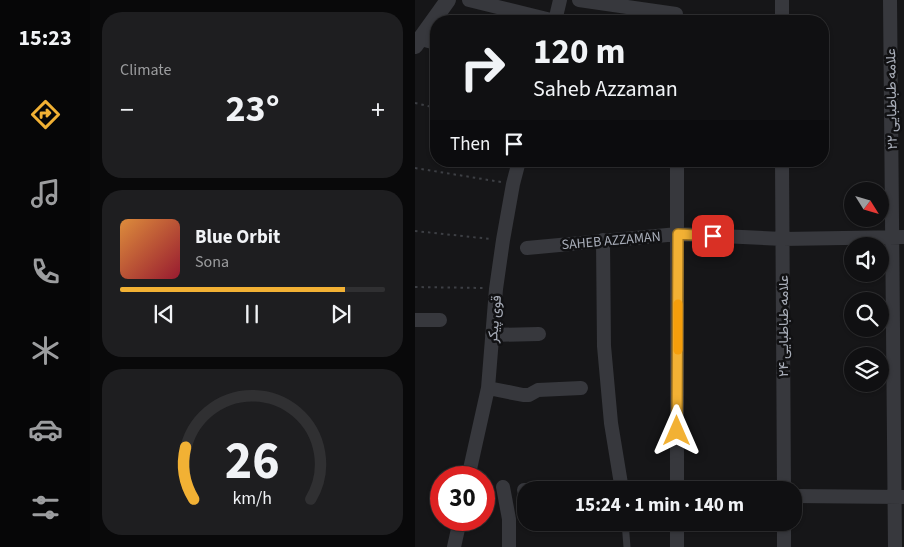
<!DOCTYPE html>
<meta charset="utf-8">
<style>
:root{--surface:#101012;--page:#1e1e20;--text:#f1f3f6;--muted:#9c9d9f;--line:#303032;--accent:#f2b134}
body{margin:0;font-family:"Source Sans 3",Vazirmatn,sans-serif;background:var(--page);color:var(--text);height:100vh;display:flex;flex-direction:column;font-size:19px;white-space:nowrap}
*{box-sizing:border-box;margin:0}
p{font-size:16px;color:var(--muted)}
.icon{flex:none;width:28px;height:28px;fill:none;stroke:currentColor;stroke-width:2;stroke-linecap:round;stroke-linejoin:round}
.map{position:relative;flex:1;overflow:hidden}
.panel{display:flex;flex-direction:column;gap:12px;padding:12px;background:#09090a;width:325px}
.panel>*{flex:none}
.guide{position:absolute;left:15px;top:15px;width:399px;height:152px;border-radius:20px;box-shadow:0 1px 4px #0004,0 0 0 1px var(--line);background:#101012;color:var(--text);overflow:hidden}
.needle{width:32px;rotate:127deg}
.buttons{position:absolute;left:429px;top:182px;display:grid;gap:10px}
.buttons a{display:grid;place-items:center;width:45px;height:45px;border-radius:50%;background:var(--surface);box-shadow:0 1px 4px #0004,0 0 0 1px var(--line);font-size:25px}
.speed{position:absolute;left:15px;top:466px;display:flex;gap:10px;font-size:25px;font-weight:700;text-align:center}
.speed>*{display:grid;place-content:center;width:65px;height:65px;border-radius:50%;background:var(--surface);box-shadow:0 1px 4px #0004,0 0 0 1px var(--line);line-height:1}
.speed .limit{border:8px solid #d22;background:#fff;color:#111}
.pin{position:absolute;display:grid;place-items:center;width:42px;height:42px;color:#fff;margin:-21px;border-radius:10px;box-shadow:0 2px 8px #0006}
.me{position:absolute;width:55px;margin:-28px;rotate:0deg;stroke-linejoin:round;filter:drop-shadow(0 0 4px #0008)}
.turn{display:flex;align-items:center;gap:18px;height:105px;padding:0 20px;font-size:22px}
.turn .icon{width:65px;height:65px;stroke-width:2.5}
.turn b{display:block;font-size:35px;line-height:42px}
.then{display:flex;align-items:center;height:48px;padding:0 20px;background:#0003;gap:10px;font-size:19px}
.big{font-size:38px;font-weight:700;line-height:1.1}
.panel .tile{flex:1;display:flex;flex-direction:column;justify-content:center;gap:8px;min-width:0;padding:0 18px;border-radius:20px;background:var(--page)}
.panel .dial{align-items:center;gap:0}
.dial svg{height:130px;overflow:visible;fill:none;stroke:var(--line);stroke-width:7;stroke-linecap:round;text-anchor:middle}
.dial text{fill:var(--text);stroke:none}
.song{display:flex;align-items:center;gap:15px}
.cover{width:60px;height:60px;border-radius:8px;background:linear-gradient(135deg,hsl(30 70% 55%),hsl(350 70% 35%))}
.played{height:5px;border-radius:2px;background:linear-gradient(90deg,var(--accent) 85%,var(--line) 85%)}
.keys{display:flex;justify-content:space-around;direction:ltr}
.heat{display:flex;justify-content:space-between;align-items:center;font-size:28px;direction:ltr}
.trip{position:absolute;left:102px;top:481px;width:285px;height:50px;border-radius:20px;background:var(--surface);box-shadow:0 1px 4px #0004,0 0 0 1px var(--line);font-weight:700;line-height:50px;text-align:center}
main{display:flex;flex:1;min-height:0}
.menu{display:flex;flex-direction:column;width:90px;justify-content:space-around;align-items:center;background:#060607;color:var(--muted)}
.menu .icon{width:35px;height:35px}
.menu .current{color:var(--accent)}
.menu b{font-size:22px;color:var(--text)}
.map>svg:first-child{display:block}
</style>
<main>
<nav class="menu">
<b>15:23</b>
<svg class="icon current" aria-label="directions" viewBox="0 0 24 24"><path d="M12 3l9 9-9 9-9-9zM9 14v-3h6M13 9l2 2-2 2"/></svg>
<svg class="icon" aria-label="music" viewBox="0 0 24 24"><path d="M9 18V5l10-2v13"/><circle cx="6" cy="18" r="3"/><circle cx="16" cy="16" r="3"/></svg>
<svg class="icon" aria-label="phone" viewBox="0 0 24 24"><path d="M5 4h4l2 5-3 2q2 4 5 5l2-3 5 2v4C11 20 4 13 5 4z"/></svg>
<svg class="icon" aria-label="climate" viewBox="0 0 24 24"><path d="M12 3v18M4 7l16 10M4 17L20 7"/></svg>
<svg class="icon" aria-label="car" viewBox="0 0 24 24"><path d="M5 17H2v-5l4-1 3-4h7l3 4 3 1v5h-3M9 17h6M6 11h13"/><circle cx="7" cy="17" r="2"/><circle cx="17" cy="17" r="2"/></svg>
<svg class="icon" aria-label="filters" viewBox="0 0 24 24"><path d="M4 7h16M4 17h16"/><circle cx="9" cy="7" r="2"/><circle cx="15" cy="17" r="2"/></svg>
</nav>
<section class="panel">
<div class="tile"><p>Climate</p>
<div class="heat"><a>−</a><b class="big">23°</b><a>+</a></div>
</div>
<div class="tile">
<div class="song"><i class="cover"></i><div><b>Blue Orbit</b><p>Sona</p></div></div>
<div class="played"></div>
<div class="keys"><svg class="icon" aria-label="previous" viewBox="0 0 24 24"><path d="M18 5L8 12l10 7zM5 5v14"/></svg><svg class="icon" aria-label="pause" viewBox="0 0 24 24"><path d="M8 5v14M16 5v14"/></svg><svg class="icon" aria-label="next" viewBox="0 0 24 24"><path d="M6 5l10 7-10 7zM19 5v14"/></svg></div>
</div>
<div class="tile dial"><svg viewBox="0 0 100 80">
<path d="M14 69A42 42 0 1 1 86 69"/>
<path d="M14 69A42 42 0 0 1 9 37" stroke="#f2b134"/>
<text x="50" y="56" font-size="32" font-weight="700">26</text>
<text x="50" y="72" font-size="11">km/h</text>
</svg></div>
</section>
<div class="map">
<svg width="489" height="547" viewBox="0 0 489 547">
<rect width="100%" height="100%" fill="#161618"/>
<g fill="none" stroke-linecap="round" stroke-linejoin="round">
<!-- path -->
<path stroke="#3d3f44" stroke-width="2" stroke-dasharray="2.5 4" stroke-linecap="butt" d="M 0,103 L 21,108
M 0,168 L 86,182
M 0,231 L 76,239
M 0,287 L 69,288"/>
<!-- service -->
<path stroke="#37383d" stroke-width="7" d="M 210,522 L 212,547"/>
<!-- minor -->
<path stroke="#37383d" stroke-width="14" d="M 54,0 L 140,21
M 164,0 L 261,14
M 367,0 L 367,21
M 475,0 L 480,547
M 140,21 L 145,0
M 6,39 L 21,43
M 367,161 L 369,490
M 188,240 L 189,346 L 196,423 L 207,490
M 112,248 L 263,234 L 368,239 L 489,237
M 0,320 L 25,320
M 77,335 L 124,334
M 73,388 L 108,395 L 114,395 L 123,390 L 166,388
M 53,478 L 73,388 L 81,289 L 88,240 L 98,184 L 104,161
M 88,487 L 94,519 L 94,547
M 109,490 L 118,490
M 262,490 L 262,161
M 379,496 L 488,497
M 262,522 L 262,547
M 369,522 L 369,547
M 39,547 L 45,520"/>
<!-- tertiary -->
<path stroke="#37383d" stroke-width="16" d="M 0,46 L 33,0"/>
</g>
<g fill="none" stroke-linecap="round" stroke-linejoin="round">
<defs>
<path id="route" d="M 262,431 L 263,234 L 298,236"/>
</defs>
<!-- route casing -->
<use href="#route" stroke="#9d7322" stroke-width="12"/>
<!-- route -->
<use href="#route" stroke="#f2b134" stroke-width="9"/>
<!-- slow -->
<path stroke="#f59e0b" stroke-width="9" d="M 263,350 L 263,304"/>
</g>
<g text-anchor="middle" stroke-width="5" stroke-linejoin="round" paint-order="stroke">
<!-- street labels -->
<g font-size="14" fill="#a8adb8" stroke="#111113">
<text transform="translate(476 99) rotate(-91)" y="5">علامه طباطبایی ۲۲</text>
<text transform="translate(196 240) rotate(-5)" y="5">SAHEB AZZAMAN</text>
<text transform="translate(79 319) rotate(-85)" y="5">قوی پیکر</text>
<text transform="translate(368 326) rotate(-90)" y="5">علامه طباطبایی ۲۴</text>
</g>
</g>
</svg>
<div class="buttons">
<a><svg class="needle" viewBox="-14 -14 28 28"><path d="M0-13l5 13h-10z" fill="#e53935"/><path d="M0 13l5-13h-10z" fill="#9c9d9f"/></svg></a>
<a><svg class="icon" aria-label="sound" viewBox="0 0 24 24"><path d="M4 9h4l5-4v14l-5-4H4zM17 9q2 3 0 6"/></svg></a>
<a><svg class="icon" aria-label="search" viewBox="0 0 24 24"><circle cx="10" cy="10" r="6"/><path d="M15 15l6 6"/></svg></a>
<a><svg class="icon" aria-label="layers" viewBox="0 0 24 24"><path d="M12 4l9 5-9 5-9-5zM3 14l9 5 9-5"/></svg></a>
</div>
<div class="speed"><div class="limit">30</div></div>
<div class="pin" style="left:298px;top:236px;background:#d93025"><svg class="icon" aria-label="arrive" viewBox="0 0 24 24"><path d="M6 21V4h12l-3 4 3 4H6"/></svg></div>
<svg class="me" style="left:262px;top:431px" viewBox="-20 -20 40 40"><path d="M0-17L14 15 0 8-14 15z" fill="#f2b134" stroke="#fff" stroke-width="4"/></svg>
<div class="trip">15:24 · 1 min · 140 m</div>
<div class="guide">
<div class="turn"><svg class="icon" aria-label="right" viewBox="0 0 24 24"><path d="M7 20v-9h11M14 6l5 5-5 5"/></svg><div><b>120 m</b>Saheb Azzaman</div></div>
<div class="then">Then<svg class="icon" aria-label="arrive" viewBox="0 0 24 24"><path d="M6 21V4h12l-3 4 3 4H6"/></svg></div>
</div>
</div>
</main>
